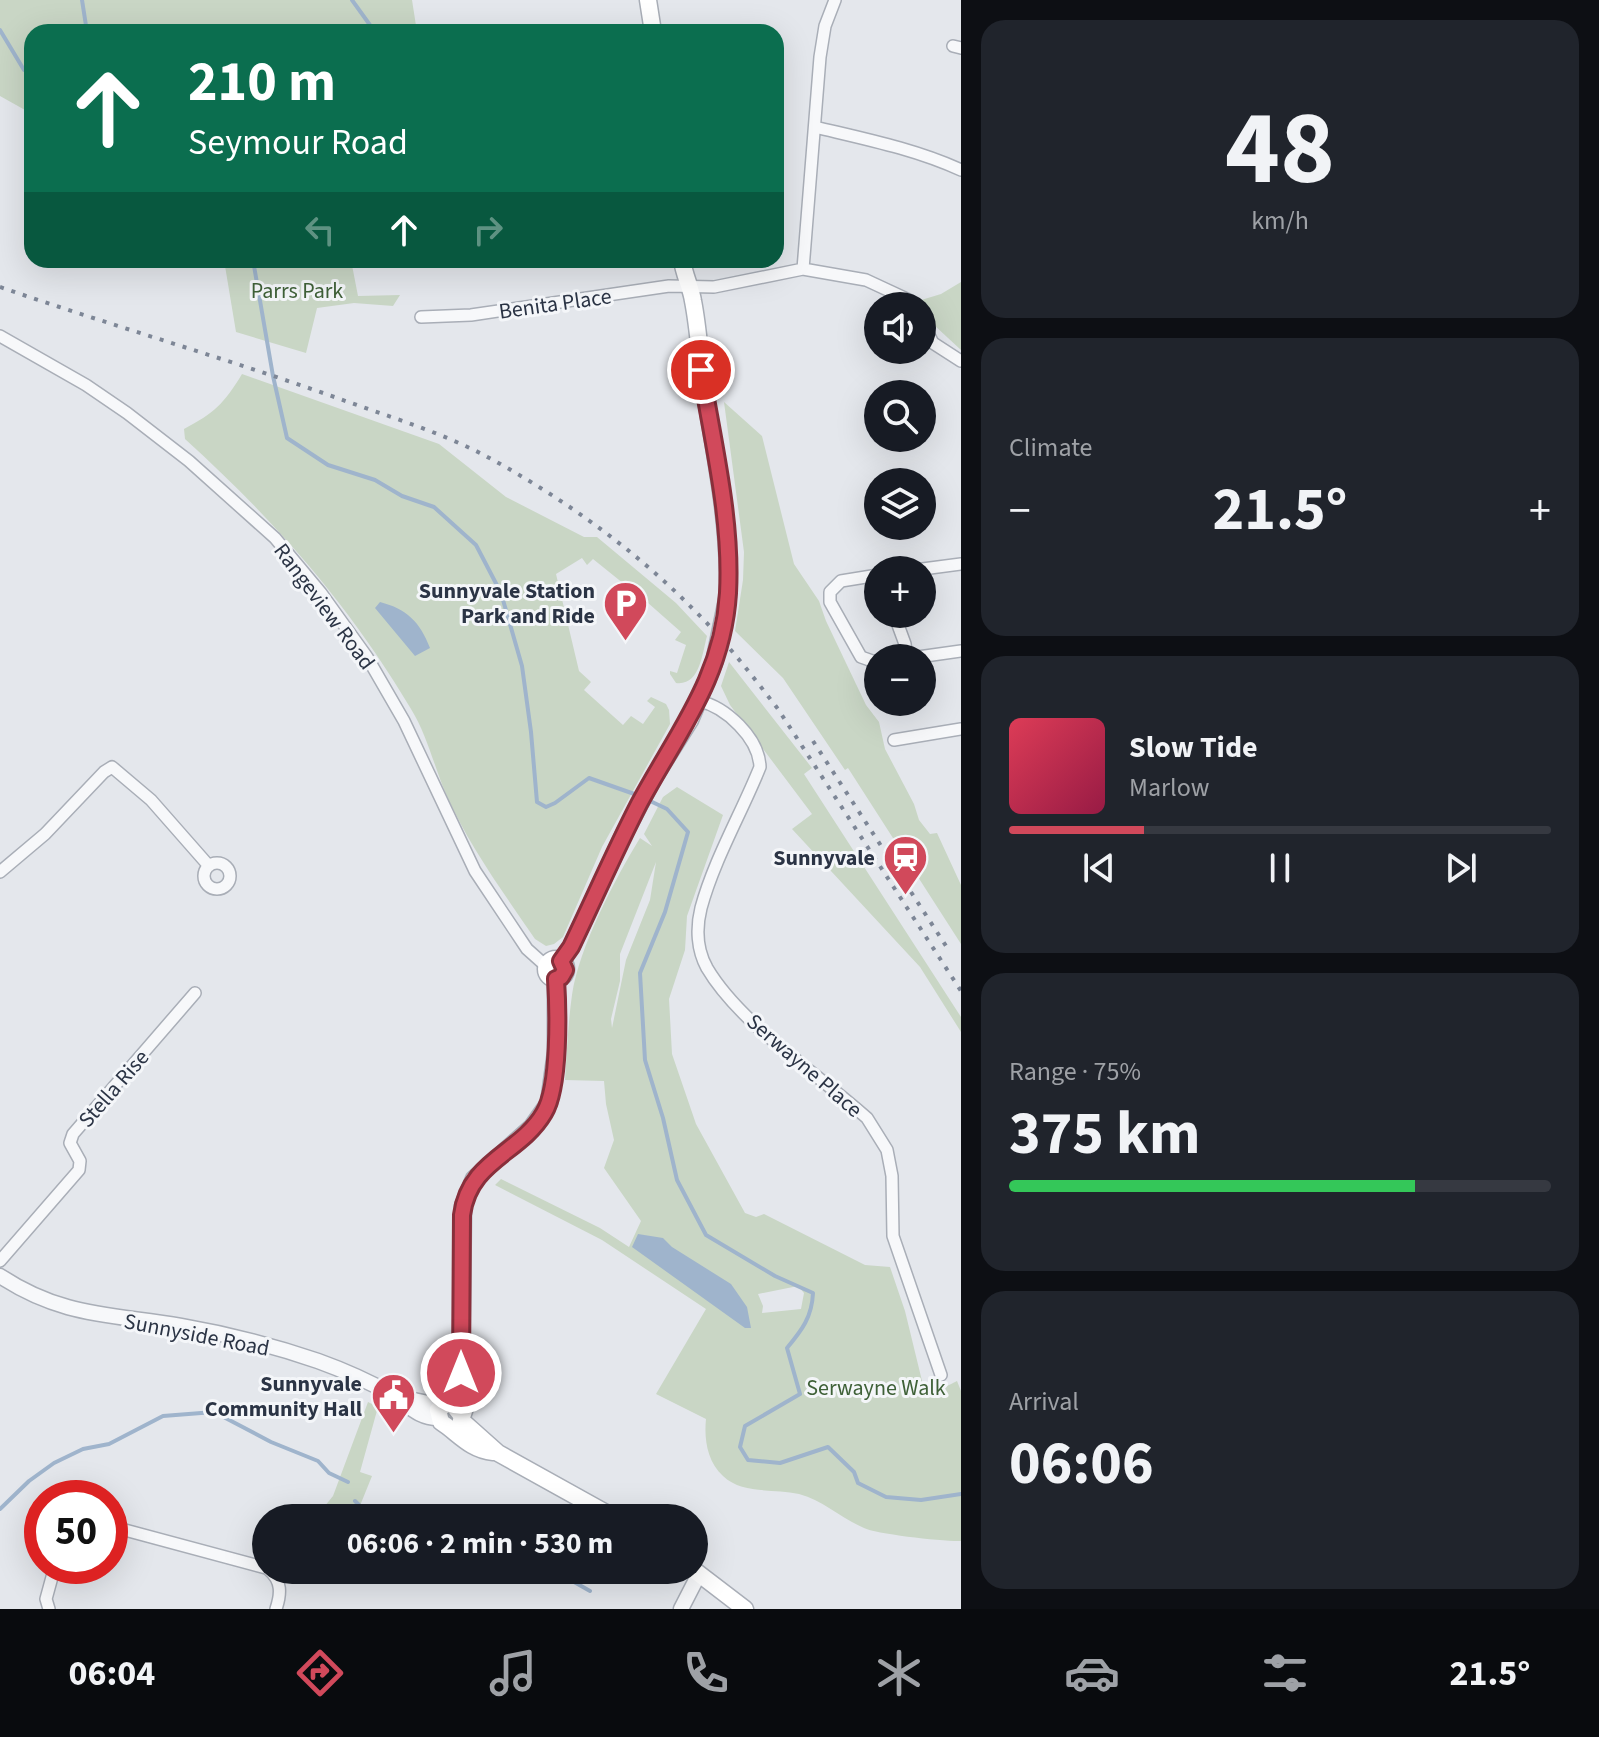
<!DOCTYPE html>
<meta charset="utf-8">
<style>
:root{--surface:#171b24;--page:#20242c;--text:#f1f3f6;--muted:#9ea1a6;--line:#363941;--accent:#d1495b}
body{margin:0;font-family:"Source Sans 3",sans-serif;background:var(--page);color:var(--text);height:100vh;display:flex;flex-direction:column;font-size:30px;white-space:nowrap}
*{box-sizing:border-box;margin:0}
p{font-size:26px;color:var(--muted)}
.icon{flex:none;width:44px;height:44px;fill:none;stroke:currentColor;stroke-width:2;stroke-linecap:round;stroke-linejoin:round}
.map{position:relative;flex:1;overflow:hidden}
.panel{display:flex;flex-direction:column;gap:20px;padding:20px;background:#0d0f14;width:638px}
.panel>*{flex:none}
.top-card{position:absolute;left:24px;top:24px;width:760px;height:244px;border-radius:24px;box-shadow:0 8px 32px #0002;background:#0b6e4f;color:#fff;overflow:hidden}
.controls{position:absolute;left:864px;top:292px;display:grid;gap:16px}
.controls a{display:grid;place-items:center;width:72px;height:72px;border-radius:50%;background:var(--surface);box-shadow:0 8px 32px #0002;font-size:40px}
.speed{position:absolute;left:24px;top:1480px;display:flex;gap:16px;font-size:40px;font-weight:700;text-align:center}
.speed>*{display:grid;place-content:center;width:104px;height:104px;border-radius:50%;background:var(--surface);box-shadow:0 8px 32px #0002;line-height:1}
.speed .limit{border:12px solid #d22;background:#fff;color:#111}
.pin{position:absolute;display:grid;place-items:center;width:68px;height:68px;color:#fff;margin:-34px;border:4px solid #fff;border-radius:50%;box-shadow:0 2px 8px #0007}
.me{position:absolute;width:88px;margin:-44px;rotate:0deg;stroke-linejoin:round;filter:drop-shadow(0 0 6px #0008)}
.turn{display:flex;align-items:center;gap:28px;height:168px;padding:0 32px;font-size:36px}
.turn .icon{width:104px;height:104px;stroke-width:2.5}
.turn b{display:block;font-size:56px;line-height:68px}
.lanes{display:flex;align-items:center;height:76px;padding:0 32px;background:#0003;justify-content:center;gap:40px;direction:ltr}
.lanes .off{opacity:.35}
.big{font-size:60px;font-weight:700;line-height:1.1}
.panel .card{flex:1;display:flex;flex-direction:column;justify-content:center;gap:12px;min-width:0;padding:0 28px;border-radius:24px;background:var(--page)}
.panel .dial{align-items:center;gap:0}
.dial b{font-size:104px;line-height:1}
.song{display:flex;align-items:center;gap:24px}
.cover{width:96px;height:96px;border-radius:12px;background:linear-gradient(135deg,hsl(350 70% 55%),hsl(340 70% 35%))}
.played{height:8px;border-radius:4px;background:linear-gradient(90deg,var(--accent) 25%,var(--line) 25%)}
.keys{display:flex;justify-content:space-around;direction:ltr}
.heat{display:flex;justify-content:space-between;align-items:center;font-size:44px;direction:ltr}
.charge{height:12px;border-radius:6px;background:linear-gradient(90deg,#34c759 75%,var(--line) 0)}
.trip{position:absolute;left:252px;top:1504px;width:456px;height:80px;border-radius:40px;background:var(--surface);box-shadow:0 8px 32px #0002;font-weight:700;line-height:80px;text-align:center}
.tab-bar{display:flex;height:128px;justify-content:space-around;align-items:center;background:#090b0e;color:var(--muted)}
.tab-bar .icon{width:56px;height:56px}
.tab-bar .active{color:var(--accent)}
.tab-bar b{font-size:36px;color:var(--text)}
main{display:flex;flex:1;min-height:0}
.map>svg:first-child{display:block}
</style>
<main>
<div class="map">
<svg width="961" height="1609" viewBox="0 0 961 1609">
<rect width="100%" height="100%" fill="#e4e7ec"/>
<!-- green -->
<path fill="#c9d6c5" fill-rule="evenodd" d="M 0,0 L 412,0 L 417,32 L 32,32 L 32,109 L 25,110 L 0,96 Z
M 224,260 L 351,260 L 358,296 L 400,295 L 393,306 L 354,303 L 317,308 L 306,353 L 236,332 Z
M 961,282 L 961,350 L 934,325 L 918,301 L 941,294 Z
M 242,374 L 439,444 L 506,497 L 584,537 L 597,537 L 676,603 L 707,636 C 702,654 700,686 676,683 L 670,674 L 670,671 L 677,673 L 686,645 L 675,640 L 681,632 L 639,595 L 632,603 L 627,599 L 634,592 L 593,559 L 587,565 L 582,558 L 556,574 L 579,671 L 591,682 L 584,690 L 623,725 L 631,716 L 643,724 L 655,707 L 647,701 L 651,697 L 666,704 L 669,710 L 670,724 L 602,847 L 563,937 L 554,944 L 546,946 L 535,939 C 503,892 469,846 446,794 C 434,766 427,735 411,709 C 348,603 276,522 185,439 L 184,429 C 214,413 224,404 242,374 Z
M 724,402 L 762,436 L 794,564 L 819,601 L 826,621 L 866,705 L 879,722 L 885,749 L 914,804 L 919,820 L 930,834 L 937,833 L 961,885 L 961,944 L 848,768 L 845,770 L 783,678 L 735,631 L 743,580 L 744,552 Z
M 729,662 L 812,768 L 804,774 L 961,1017 L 961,1032 L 920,967 L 792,829 L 812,814 L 730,705 L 721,686 Z
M 677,787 L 723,815 L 687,916 L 685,950 L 669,999 L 672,1054 L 696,1124 L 745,1213 L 756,1217 L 764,1214 L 865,1265 L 890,1267 L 905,1311 L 923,1385 C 936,1392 944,1388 957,1381 L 961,1391 L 961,1541 C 947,1542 875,1534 864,1528 C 841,1518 824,1501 799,1494 C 773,1488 743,1495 723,1476 C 707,1461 704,1439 706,1419 L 656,1394 L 706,1309 L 602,1240 L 495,1185 L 501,1179 L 600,1228 L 629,1247 L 641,1221 L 604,1168 L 614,1140 L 606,1104 L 604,1081 L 565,1080 C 567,1052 568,1023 572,995 C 579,947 615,879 640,838 L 652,846 L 644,834 L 663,797 ZM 656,862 L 650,900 L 626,960 L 612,1028 L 611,1019 L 620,981 L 620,954 ZM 798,1286 L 804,1293 L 801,1309 L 762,1313 L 763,1306 L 758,1294 Z
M 368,1402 L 378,1407 L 360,1472 L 372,1476 L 355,1518 L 315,1518 L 333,1496 Z"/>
<!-- water -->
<path fill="#9fb4cc" d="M 380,602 C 407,609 420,622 430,648 L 415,656 L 375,608 Z
M 638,1234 L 663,1238 L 672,1247 L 731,1284 L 747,1307 L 751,1328 L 745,1328 L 632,1247 Z"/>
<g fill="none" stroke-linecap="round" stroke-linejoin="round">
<!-- stream -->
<path stroke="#9fb4cc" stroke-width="4" d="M 82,0 L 87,32
M 352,0 L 375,32
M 0,30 L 24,70 L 32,70
M 253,260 L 273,376 L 287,438 L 328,465 L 375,480 L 402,496 L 434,507 L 476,545 L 501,593 L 522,666 L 531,732 L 537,802 L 546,807 L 555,803 L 589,778 L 640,796
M 648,800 L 667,809 L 688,832 L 665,912 L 640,973 L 645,1060 L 663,1118 L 677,1180 L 706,1235 L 775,1276 L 813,1293 C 812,1317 802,1330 787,1348 L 800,1394 L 745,1426 L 740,1447 L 748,1460 L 780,1463 L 828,1447 L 854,1472 L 858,1483 L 886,1497 L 921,1500 L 961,1494
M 355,1501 L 364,1510 L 387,1518
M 0,1509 L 29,1481 L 54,1463 L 83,1449 L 109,1444 L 163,1416 L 214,1412 L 271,1442 L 318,1461 L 329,1473 L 348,1482
M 553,1570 L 590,1591"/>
<defs>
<path id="minor" d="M 953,46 L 961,48
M 815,127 C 865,139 915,149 961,170
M 803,269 L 820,57 L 825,26 L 835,0
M 421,317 L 471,315 L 669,286 L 714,287 L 803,269 L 866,280 L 909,300 L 914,306
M 922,322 L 933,343 L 961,361
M 0,336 L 86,385 L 127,413 L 189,461 L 275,538 L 321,593 L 367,657 L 404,721 L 475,871 L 527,949 L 546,966
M 915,570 L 961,564
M 878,575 L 841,581 L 830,592 L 830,602 L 861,657 L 878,663
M 894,614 L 905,644 L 907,658
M 911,658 L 961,651
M 699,701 C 726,707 759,738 760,767 C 741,814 714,860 701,908 C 696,928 697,950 707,968 C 740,1024 818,1074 867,1118 L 887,1150 L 892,1176 L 893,1236 L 941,1375
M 894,740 L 961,729
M204 876a13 13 0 1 1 26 0a13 13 0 1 1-26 0Z
M 0,872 L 45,834 L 104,772 L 112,767 L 151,800 L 209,866
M 0,1261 L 79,1170 L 80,1161 L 70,1143 L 73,1134 L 195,993
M 110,1526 L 266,1568
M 269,1570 C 282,1581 281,1594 276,1609
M 49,1609 L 46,1599 L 55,1566"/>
<path id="tertiary" d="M 0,1276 C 62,1317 111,1314 181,1326 C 227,1334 274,1346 318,1361 C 343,1370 368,1381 391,1394 C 408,1404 417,1418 438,1418
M 395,1396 L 442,1406
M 681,1609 L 699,1574"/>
<path id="secondary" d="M 648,0 L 653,32
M 682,260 C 684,275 691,287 693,301 C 699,331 700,363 705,393 C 716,460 730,527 728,595
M546 969a10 10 0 1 1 20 0a10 10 0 1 1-20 0Z
M 561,961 L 571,947 L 623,836 L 653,779 L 690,720 L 714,663
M 461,1415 L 453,1405 L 446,1404 L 438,1410 L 441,1422 C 457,1432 470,1450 493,1452
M 461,1420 L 465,1408 L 461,1373 L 463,1206 L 474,1179 L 532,1127 L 549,1103 L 556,1052 L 556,979
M 461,1420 L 498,1453 L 615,1518
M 694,1570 L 745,1609"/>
</defs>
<!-- minor casing -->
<use href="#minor" stroke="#a9aeb7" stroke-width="14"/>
<!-- tertiary casing -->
<use href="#tertiary" stroke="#a9aeb7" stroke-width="17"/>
<!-- secondary casing -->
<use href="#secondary" stroke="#a9aeb7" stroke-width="19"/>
<!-- minor -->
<use href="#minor" stroke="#f7f8fa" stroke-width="11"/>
<!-- tertiary -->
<use href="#tertiary" stroke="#f7f8fa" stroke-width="14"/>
<!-- secondary -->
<use href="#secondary" stroke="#fff" stroke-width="16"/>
<!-- rail -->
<path stroke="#7d8696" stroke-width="4" stroke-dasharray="4 8" stroke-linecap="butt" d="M 0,287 C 113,326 228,359 340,399 C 387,416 437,431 482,454 C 557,494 632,547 692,608 C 724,639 751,674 778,709 L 961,991
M 813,741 L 948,949"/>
<defs>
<path id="secondary-bridge" d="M 714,663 L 728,595"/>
</defs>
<!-- secondary-bridge casing -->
<use href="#secondary-bridge" stroke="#a9aeb7" stroke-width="19" stroke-linecap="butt"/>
<!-- secondary-bridge -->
<use href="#secondary-bridge" stroke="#fff" stroke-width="16"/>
</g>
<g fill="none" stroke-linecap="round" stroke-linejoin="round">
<defs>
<path id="route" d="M 461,1373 L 462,1215 C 469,1160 520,1154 544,1113 C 560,1087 558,1010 556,979 L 561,977 L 565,970 L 561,961 L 571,947 C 594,899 615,851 639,804 C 677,733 723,678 728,593 C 732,519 713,443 701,370"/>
</defs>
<!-- route casing -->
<use href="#route" stroke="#882f3b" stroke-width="20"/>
<!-- route -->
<use href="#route" stroke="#d1495b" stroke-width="14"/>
</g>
<!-- icons -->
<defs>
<symbol id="parking-pin" viewBox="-11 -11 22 30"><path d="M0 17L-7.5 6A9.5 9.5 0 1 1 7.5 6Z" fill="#d1495b" stroke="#f4f6f9"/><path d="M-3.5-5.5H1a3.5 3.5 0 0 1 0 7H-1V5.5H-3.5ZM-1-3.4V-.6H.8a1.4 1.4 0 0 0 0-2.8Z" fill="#fff"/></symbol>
<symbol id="station-pin" viewBox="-11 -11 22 30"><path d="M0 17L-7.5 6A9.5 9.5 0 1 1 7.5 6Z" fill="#d1495b" stroke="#f4f6f9"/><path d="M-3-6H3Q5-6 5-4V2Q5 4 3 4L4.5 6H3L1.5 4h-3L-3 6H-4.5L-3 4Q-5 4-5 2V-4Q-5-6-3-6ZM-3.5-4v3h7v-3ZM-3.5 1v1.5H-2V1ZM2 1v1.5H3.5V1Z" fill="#fff"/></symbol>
<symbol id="civic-pin" viewBox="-11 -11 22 30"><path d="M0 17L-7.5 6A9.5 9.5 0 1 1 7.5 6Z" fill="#d1495b" stroke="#f4f6f9"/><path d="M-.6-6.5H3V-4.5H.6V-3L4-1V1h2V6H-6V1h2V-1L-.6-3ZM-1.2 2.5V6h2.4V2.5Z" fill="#fff"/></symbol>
</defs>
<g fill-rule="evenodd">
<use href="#parking-pin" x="600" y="578" width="51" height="69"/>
<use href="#station-pin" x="880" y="832" width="51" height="69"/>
<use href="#civic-pin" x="368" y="1370" width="51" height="69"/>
</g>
<g text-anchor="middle" stroke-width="6" stroke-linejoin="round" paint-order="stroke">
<!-- park labels -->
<g font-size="22" fill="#3f6138" stroke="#f4f6f9">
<text x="297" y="298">Parrs Park</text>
<text x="876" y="1395">Serwayne Walk</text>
</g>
<!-- street labels -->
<g font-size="22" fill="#2b3445" stroke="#f4f6f9">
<text transform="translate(555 303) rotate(-8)" y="8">Benita Place</text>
<text transform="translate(325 606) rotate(53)" y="8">Rangeview Road</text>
<text transform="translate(805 1065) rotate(41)" y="8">Serwayne Place</text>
<text transform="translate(113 1088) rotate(-49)" y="8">Stella Rise</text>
<text transform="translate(197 1334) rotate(11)" y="8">Sunnyside Road</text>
</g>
<!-- poi labels -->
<g font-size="22" font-weight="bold" fill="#2b3445" stroke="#f4f6f9" text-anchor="end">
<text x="595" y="598">Sunnyvale Station<tspan x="595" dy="25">Park and Ride</tspan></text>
<text x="875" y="865">Sunnyvale</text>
<text x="362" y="1391">Sunnyvale<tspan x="362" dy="25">Community Hall</tspan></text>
</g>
</g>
</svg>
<div class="controls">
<a><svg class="icon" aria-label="sound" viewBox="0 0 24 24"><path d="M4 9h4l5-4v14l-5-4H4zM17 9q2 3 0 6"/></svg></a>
<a><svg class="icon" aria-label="search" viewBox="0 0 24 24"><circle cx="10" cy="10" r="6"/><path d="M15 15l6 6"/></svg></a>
<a><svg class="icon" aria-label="layers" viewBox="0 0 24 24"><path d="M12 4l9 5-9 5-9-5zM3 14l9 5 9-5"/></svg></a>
<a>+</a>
<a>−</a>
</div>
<div class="speed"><div class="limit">50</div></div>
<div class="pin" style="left:701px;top:370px;background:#d93025"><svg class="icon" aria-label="arrive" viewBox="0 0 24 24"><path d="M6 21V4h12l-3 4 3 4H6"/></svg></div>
<svg class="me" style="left:461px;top:1373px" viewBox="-20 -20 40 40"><circle r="17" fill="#d1495b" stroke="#fff" stroke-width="3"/><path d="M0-11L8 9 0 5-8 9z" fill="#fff"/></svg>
<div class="trip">06:06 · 2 min · 530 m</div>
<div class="top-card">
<div class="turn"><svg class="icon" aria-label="ahead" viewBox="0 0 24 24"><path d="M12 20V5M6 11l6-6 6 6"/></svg><div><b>210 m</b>Seymour Road</div></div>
<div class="lanes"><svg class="icon off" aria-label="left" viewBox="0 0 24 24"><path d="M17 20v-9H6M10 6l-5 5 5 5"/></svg><svg class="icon" aria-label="ahead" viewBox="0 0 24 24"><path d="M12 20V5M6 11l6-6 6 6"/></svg><svg class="icon off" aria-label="right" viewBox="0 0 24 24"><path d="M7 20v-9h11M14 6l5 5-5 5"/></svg></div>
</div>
</div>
<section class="panel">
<div class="card dial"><b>48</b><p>km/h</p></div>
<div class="card"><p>Climate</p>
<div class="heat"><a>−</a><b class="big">21.5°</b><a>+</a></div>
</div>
<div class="card">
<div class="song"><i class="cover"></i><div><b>Slow Tide</b><p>Marlow</p></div></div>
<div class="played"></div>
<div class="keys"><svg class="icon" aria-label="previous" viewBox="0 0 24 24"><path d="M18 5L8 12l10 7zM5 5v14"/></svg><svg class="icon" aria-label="pause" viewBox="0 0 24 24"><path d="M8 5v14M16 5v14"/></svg><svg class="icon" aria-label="next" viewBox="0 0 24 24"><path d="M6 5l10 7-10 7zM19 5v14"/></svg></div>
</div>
<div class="card"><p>Range · 75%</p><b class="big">375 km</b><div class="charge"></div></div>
<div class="card"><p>Arrival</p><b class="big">06:06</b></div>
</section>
</main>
<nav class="tab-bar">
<b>06:04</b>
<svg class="icon active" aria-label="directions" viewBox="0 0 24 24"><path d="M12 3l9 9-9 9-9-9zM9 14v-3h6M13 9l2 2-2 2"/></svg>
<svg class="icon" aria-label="music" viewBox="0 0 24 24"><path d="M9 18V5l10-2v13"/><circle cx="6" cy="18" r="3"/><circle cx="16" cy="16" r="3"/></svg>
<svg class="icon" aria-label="phone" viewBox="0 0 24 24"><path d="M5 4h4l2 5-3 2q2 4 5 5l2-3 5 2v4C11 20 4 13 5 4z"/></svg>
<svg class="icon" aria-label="climate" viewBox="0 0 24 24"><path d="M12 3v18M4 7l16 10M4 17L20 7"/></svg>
<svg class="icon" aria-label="car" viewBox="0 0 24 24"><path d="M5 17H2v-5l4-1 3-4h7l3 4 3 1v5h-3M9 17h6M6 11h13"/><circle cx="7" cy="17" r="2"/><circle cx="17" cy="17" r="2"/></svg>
<svg class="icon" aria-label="filters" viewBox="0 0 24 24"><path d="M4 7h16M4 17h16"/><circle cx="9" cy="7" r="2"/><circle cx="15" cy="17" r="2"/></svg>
<b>21.5°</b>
</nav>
